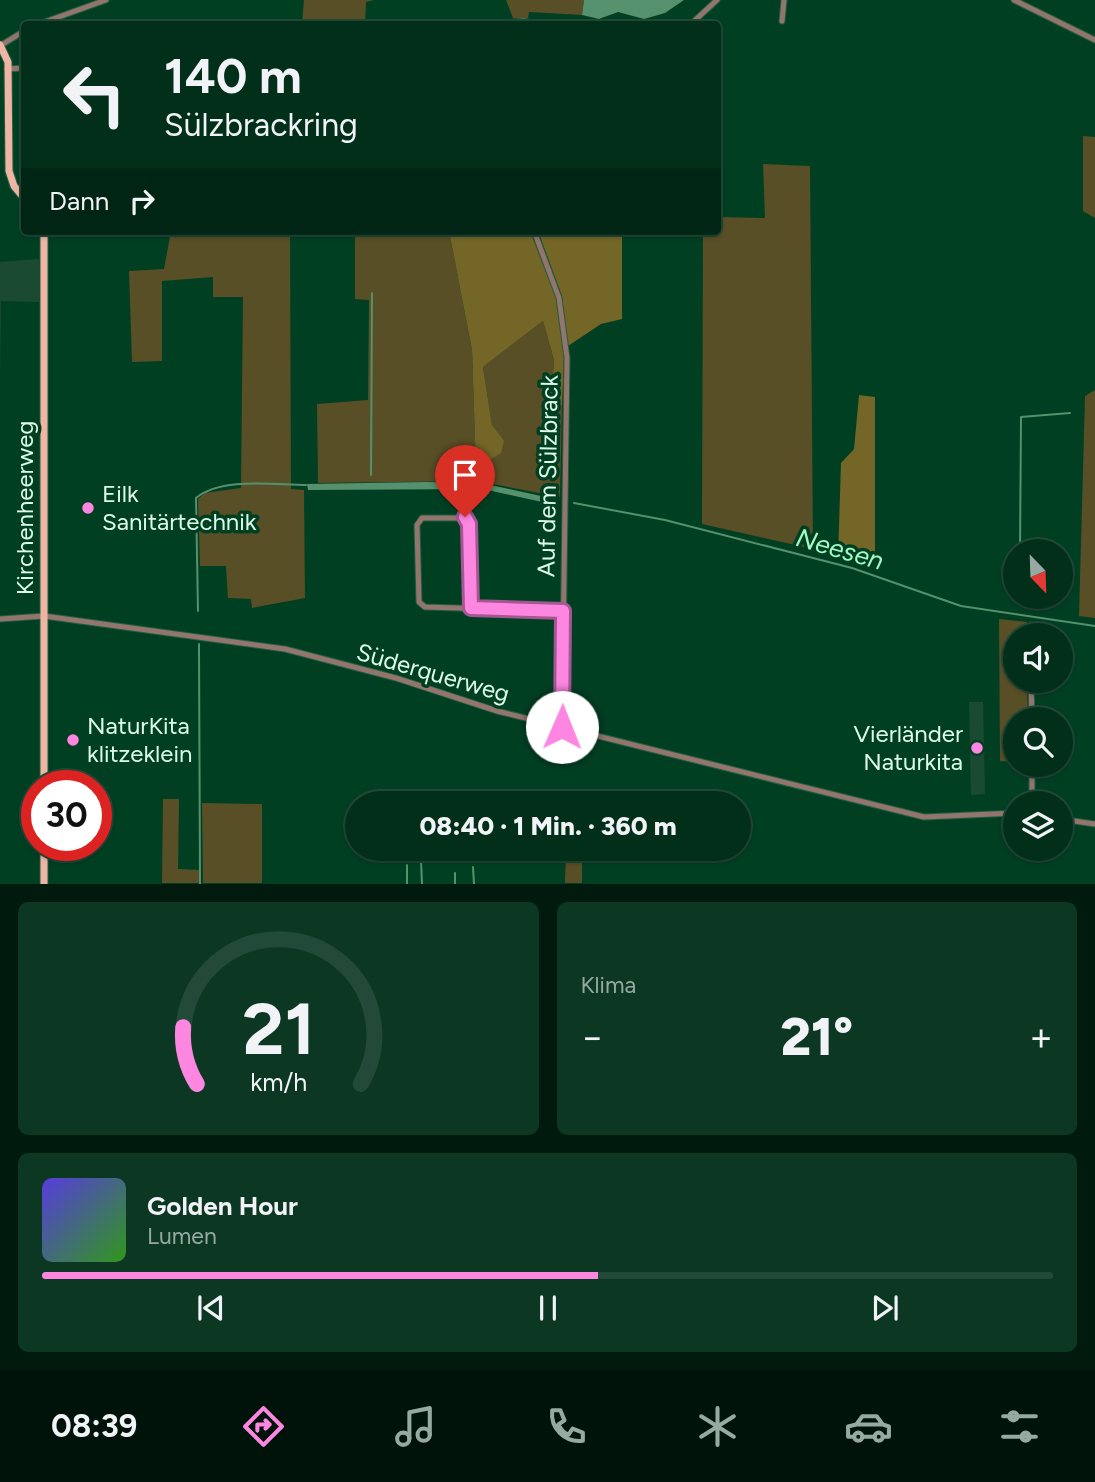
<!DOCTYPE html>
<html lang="de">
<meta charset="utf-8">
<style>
:root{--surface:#012f1a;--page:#0b3723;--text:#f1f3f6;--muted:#96a9a2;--line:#234a39;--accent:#fd86e1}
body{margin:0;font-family:Figtree,sans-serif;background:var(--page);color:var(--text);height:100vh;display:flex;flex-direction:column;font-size:26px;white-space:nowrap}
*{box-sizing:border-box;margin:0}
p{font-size:23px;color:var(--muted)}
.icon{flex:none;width:38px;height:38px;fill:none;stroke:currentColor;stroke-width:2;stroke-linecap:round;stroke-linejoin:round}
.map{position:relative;height:884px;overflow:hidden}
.sheet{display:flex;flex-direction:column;gap:18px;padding:18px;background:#011a0e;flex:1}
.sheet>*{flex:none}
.banner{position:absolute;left:21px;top:21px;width:700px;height:214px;border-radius:7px;box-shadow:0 2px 5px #0004,0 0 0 2px var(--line);background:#012f1a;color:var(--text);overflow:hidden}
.needle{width:46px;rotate:157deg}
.controls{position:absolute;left:1003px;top:539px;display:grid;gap:14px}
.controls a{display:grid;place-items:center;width:70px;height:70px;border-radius:50%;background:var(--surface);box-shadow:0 2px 5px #0004,0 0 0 2px var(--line);font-size:35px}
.speed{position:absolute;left:21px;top:770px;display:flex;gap:14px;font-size:35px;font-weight:700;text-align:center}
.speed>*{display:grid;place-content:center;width:91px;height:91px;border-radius:50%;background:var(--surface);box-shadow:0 2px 5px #0004,0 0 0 2px var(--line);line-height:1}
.speed .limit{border:10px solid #d22;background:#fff;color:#111}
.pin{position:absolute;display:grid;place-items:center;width:60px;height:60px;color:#fff;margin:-72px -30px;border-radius:50% 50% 50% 0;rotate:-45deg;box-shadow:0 0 7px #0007}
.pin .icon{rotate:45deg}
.me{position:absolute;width:77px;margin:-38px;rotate:1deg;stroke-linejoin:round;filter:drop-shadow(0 0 5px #0008)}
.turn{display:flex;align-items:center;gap:24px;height:147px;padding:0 28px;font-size:32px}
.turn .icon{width:91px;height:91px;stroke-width:2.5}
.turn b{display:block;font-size:49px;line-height:60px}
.then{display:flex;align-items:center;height:66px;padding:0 28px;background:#0003;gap:14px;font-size:26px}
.big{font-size:52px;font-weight:800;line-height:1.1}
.sheet .card{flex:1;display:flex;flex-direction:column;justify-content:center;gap:10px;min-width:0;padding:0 24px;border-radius:10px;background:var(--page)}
.sheet .dial{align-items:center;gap:0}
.dial svg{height:182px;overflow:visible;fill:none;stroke:var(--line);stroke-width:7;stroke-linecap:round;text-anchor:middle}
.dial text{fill:var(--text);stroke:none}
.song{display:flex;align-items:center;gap:21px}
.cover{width:84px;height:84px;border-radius:10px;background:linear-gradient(135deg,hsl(250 70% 55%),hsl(110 70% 35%))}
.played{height:7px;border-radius:4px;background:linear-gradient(90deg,var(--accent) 55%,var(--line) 55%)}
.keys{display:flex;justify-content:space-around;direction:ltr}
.heat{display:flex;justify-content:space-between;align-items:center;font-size:38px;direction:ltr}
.sheet .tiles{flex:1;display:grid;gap:18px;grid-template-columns:1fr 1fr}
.card:last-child{grid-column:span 2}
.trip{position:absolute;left:345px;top:791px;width:406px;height:70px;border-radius:35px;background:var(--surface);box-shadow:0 2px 5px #0004,0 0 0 2px var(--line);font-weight:800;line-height:70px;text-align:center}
.menu{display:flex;height:112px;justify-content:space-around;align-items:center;background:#00130a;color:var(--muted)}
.menu .icon{width:49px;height:49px}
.menu .active{color:var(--accent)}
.menu b{font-size:32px;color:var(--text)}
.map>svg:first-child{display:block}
</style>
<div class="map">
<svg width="1095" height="884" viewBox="0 0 1095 884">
<rect width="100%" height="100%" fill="#013f23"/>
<!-- built -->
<path fill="#1a4b32" d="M 39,259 L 39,302 L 1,301 L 0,382 L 0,262 Z
M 969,702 L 983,702 L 985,794 L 971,795 Z"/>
<!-- green -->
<path fill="#584f26" d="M 304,0 L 374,0 L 366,2 L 365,24 L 302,24 Z
M 506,0 L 584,0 L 582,15 L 529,12 L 528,18 L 513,18 Z
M 1083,136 L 1095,137 L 1095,218 L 1083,211 Z
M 763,164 L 810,166 L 813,549 L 702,524 L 703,231 L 718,231 L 718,217 L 765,218 Z
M 171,231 L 290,231 L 291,489 L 304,490 L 305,598 L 252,608 L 251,599 L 228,598 L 226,566 L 200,566 L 198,499 L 205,493 L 241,488 L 243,297 L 213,297 L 213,277 L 162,281 L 162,361 L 132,362 L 129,271 L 164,269 Z
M 355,231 L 449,231 L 472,350 L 476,468 L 500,453 L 492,425 L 483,367 L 543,321 L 554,360 L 551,400 L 562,406 L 560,497 L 477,481 L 318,483 L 317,404 L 368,400 L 369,300 L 355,299 Z
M 1095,390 L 1095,618 L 1079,616 L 1085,396 Z
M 999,619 L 1027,622 L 1027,635 L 1015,635 L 1015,681 L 1027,681 L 1028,719 L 1015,719 L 1015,762 L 1000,761 Z
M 163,799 L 179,799 L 178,869 L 199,870 L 199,883 L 162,883 Z
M 202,803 L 262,804 L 262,883 L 203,883 Z
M 566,849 L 582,849 L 582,883 L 565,883 Z"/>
<!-- forest -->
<path fill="#746627" d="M 449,231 L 530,231 L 557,300 L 564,358 L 562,406 L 551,400 L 554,360 L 543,321 L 483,367 L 492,425 L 504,441 L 501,453 L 476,469 L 472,350 Z
M 538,231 L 622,231 L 622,319 L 601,324 L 568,346 L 562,296 Z
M 859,395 L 875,397 L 875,568 L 838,557 L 841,463 L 854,449 Z"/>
<!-- water -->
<path fill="#55916d" d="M 584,0 L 684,0 L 665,13 L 644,19 L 618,12 L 599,19 L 582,15 Z
M 425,482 L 481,483 L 550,498 L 551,504 L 483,489 L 308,490 L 307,484 Z"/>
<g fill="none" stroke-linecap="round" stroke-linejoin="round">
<!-- stream -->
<path stroke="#55916d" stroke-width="2" d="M 371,475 L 372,293
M 574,503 L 665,520 L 852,568 L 961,606 L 1095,626
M 1020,551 L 1021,417 L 1070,413
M 1020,602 L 1020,597
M 198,611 L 196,498 C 222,477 274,485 306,485
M 199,644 L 200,884
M 421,861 L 422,884
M 407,865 L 407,884
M 473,867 L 474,884
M 455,873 L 455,884"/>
<defs>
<path id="minor" d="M 1014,0 L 1095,40
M 782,21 L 784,0
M 39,24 L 106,0
M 496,24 L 524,21 L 536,24
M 691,24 L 717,0
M 0,46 L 24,31
M 7,69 L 24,68
M 534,231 L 559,298 L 567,358 L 562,727
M 471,608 L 469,524 L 465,518 L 422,518 L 417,525 L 419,602 L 425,607 L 563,611
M 0,619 L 44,616 L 285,649 L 396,678 L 497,711 L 924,817 L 1015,813
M 1031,625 L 1031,635
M 1031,681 L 1032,719
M 1032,765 L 1032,803
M 1060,819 L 1095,824"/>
<path id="major" d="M 0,45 L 8,62 L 9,171 L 14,186 L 24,198
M 44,231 L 44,786
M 44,845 L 44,884"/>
</defs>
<!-- minor casing -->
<use href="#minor" stroke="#245d42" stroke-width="7"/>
<!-- major casing -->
<use href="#major" stroke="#245d42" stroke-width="9"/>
<!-- minor -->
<use href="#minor" stroke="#92756d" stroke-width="5"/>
<!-- major -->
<use href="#major" stroke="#efb5a4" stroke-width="7"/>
</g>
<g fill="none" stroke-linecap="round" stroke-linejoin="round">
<defs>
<path id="route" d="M 465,517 L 469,524 L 471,608 L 563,611 L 562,727"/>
</defs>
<!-- route casing -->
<use href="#route" stroke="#a45792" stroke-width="18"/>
<!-- route -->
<use href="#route" stroke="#fd86e1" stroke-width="12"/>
</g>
<!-- markers -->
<g fill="#fd86e1" stroke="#013f23" stroke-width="2.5">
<circle cx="88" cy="508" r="7"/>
<circle cx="73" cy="740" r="7"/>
<circle cx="977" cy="748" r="7"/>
</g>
<g text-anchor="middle" stroke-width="7" stroke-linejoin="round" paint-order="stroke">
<!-- street labels -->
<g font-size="24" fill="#ddfae7" stroke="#013f23">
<text transform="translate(548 476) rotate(-89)" y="8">Auf dem Sülzbrack</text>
<text transform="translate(25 508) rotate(-90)" y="8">Kirchenheerweg</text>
<text transform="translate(433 673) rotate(16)" y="8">Süderquerweg</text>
</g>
<!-- poi labels -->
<g font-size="24" fill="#ddfae7" stroke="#013f23" text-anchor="start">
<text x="102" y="502">Eilk<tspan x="102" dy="28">Sanitärtechnik</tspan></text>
<text x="87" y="734">NaturKita<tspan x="87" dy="28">klitzeklein</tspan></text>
<text x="963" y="742" text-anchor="end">Vierländer<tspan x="963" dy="28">Naturkita</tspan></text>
</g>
<!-- water labels -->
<g font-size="26" font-style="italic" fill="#a1fbc5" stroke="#013f23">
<text transform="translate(840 549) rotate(16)" y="9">Neesen</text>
</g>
</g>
</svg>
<div class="controls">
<a><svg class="needle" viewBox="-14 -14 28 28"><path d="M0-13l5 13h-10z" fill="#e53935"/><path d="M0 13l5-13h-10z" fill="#96a9a2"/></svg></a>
<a><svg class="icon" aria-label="sound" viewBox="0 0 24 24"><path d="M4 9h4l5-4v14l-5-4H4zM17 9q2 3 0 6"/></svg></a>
<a><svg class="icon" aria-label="search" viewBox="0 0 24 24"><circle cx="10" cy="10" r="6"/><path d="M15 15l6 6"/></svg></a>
<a><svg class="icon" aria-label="layers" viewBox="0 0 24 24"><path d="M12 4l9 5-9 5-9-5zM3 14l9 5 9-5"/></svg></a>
</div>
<div class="speed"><div class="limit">30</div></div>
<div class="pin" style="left:465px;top:517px;background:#d93025"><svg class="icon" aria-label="arrive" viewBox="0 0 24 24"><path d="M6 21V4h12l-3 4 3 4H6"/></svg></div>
<svg class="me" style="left:562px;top:727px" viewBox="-20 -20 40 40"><circle r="19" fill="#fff"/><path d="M0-13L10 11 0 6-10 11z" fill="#fd86e1"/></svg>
<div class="trip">08:40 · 1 Min. · 360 m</div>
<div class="banner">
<div class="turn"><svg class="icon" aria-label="left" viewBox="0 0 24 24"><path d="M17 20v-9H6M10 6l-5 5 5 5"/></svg><div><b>140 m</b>Sülzbrackring</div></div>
<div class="then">Dann<svg class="icon" aria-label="right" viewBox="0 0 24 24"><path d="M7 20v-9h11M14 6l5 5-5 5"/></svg></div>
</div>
</div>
<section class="sheet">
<div class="tiles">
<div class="card dial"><svg viewBox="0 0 100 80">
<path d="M14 69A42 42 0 1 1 86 69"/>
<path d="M14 69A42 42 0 0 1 8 44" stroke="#fd86e1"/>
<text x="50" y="56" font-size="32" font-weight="700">21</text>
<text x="50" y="72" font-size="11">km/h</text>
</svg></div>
<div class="card"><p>Klima</p>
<div class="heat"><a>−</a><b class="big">21°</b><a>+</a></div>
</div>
<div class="card">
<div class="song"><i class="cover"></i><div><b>Golden Hour</b><p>Lumen</p></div></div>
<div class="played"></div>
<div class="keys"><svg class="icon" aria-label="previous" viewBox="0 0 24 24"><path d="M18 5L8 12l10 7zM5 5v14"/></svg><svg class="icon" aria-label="pause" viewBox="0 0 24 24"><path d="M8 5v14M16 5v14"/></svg><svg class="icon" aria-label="next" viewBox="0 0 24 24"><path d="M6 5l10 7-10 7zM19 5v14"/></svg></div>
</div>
</div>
</section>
<nav class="menu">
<b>08:39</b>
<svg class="icon active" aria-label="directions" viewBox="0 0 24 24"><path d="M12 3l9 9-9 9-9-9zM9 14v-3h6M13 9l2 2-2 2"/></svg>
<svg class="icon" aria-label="music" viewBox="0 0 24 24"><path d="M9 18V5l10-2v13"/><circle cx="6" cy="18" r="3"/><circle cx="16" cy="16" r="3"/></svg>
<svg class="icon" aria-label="phone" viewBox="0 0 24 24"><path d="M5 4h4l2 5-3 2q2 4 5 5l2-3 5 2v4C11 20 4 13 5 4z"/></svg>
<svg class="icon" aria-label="climate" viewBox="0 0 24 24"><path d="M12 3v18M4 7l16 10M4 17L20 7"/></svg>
<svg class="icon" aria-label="car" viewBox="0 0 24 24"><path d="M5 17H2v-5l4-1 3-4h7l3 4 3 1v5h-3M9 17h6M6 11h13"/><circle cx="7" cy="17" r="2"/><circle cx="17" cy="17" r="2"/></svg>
<svg class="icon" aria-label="filters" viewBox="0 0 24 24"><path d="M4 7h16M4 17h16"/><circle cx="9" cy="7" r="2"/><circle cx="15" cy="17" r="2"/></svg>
</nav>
